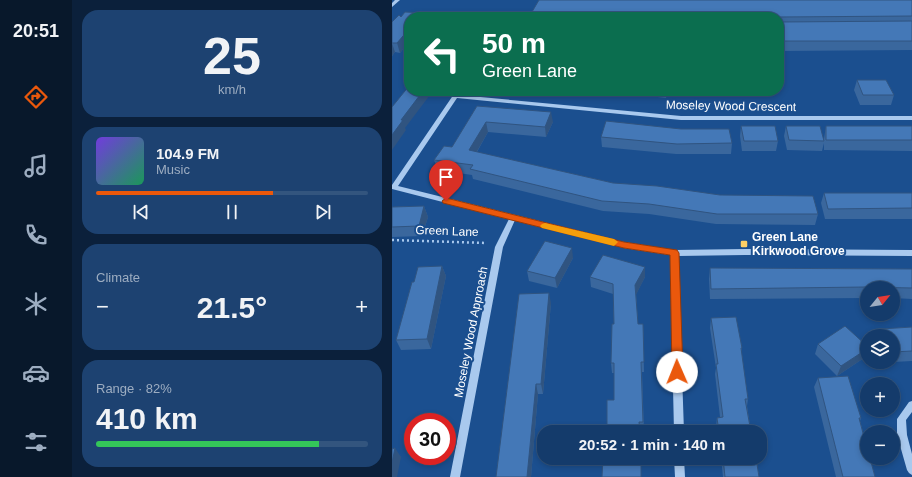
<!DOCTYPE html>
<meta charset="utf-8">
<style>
:root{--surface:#143b6b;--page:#1d4271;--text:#f1f3f6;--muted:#9dadc1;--line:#33557e;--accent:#ea580c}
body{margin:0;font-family:Helvetica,sans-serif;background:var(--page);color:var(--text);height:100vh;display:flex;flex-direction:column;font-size:15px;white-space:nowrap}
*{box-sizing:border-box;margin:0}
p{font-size:13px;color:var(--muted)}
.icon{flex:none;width:22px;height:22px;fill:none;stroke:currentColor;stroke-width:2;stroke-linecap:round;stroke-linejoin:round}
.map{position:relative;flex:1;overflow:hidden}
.sheet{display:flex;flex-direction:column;gap:10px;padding:10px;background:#0b203b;width:320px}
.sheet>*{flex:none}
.hud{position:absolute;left:12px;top:12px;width:380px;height:84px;border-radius:16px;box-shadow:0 2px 6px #0003,0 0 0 1px var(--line);background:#0b6e4f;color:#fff;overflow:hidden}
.needle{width:26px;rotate:60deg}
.buttons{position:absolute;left:468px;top:281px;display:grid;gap:8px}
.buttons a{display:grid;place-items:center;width:40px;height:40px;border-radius:50%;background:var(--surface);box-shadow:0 2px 6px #0003,0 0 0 1px var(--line);font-size:20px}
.speed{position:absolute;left:12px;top:413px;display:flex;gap:8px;font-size:20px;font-weight:700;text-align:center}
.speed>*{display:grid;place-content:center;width:52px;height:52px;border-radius:50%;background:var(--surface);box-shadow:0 2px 6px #0003,0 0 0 1px var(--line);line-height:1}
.speed .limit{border:6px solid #d22;background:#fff;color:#111}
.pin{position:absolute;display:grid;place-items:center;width:34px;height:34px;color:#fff;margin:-41px -17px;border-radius:50% 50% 50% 0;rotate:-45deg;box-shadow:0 0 4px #0007}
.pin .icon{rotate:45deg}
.me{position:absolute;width:44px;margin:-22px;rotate:359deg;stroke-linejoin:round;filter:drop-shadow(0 0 3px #0008)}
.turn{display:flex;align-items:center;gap:14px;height:84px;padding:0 12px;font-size:18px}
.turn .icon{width:52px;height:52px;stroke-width:2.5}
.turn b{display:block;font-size:28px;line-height:34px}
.big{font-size:30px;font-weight:600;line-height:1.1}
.sheet .tile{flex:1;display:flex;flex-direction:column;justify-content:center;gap:6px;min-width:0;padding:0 14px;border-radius:16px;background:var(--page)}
.sheet .dial{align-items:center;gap:0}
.dial b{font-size:52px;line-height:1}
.song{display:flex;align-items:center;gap:12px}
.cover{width:48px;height:48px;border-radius:6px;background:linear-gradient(135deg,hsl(260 70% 55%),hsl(150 70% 35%))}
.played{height:4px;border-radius:2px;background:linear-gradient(90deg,var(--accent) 65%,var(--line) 65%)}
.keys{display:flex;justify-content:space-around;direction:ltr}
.heat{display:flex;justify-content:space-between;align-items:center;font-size:22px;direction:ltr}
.charge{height:6px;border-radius:3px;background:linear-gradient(90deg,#34c759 82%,var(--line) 0)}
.trip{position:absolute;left:145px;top:425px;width:230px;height:40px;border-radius:16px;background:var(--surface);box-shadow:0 2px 6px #0003,0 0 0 1px var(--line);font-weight:600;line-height:40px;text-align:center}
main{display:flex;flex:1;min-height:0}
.tab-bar{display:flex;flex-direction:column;width:72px;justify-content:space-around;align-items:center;background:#08182b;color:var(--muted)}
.tab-bar .icon{width:28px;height:28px}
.tab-bar .selected{color:var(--accent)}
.tab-bar b{font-size:18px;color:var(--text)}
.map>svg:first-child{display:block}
</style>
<main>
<nav class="tab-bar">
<b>20:51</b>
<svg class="icon selected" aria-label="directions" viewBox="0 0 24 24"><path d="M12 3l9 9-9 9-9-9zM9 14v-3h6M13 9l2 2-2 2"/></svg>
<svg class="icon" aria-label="music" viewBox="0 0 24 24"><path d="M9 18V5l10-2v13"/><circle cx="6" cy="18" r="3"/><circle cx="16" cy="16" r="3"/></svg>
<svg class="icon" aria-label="phone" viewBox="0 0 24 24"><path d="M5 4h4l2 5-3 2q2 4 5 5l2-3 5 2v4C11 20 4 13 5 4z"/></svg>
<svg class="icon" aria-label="climate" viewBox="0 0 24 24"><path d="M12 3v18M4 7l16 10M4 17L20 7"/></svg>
<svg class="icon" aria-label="car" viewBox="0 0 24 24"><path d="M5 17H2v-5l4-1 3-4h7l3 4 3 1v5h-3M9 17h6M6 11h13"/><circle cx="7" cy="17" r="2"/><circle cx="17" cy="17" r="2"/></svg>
<svg class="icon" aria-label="filters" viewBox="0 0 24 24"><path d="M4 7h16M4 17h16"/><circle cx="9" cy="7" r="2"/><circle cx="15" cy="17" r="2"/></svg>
</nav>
<section class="sheet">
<div class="tile dial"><b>25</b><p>km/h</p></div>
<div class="tile">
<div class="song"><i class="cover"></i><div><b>104.9 FM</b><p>Music</p></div></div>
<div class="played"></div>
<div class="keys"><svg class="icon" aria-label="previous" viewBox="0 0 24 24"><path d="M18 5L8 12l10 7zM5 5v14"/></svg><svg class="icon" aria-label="pause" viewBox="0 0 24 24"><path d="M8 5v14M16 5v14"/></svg><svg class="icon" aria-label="next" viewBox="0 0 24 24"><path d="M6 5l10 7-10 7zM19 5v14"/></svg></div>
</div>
<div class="tile"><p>Climate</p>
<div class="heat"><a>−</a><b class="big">21.5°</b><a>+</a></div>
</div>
<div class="tile"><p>Range · 82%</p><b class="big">410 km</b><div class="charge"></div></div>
</section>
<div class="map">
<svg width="520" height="477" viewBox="0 0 520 477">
<rect width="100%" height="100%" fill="#1b4f8f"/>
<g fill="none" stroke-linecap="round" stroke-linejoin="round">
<!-- path -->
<path stroke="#a9c9ee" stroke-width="2.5" stroke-dasharray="2 3" stroke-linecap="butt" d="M 0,240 L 94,243"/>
<!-- minor -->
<path fill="#a9c9ee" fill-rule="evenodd" d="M 3,0 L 8,0 L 0,7 L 0,3 Z
M 64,91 L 70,91 L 67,95 L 289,116 L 520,116 L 520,120 L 289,120 L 65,98 L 6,186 L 232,242 L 282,250 L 353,249 L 520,250 L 520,256 L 353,255 L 286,256 L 292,432 L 282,432 L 278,255 L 232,248 L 123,220 L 111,247 L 68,477 L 58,477 L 103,247 L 117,219 L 0,189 L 0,185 Z
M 520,401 L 520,412 L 514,420 L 515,435 L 520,454 L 520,475 L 517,473 L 515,470 L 505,435 L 505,419 L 517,402 Z
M 282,458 L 292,458 L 293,477 L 283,477 Z"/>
</g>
<!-- wall -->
<path fill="#3a679d" d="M 520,0 L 520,50 L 387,51 L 387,17 Z
M 13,12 L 31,13 L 32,17 L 17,17 L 17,42 L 8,53 L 3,52 L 0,56 L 0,22 L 7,15 L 9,17 Z
M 465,80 L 502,95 L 499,105 L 468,105 L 462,90 Z
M 257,91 L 276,91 L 274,98 L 257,96 Z
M 85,106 L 161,122 L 154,137 L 96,132 L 85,152 L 221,183 L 426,214 L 423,225 L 324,224 L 257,214 L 211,211 L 81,179 L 80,175 L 46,170 L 42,160 L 60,147 Z
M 349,126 L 386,141 L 384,151 L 350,151 L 348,136 Z
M 394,126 L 432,139 L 434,126 L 520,126 L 520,151 L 432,150 L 432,143 L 430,151 L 395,150 L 392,136 Z
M 209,137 L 340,143 L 339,154 L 284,154 L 210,147 Z
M 432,193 L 520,193 L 520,219 L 433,219 L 429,203 Z
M 0,206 L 0,207 L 32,206 L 36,217 L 30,236 L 0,237 Z
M 181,258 L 165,288 L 137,281 L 135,271 Z
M 50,266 L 54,276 L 39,349 L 9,350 L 4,340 L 22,282 Z
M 253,267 L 253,277 L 244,294 L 246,324 L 251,324 L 252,372 L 250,372 L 252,431 L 248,431 L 222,400 L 222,373 L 220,373 L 219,363 L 222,324 L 221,294 L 199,287 L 198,277 Z
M 318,268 L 520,269 L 520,299 L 501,298 L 501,288 L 475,288 L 475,298 L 318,299 L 317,279 Z
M 159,303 L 151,394 L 146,394 L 139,477 L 104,477 Z
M 319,318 L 350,348 L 349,352 L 356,399 L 355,406 L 359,432 L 324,432 L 324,427 L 325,418 L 328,417 L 323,374 L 324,368 L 318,328 Z
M 520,327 L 520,361 L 501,362 L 501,336 L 486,336 L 489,329 Z
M 426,344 L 475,346 L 475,351 L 472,358 L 445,376 L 423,354 Z
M 426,378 L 469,418 L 468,421 L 483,477 L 444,477 L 422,387 Z
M 329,458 L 364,458 L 367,477 L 331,477 Z"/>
<!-- shaded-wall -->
<path fill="#305480" d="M 31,13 L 32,17 L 28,17 Z
M 17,29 L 17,42 L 8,53 L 5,43 Z
M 0,43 L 3,52 L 0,56 Z
M 31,91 L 41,91 L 13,128 L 14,130 L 0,150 L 0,135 L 9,120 Z
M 274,91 L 276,91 L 274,98 Z
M 159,112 L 161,122 L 154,137 L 153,127 Z
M 94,122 L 96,132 L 80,160 L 77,150 Z
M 32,206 L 36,217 L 30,236 L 27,226 Z
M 180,248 L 181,258 L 165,288 L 163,278 Z
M 50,266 L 54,276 L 39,349 L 35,339 Z
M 253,267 L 253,277 L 244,295 L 243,285 Z
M 157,293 L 159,303 L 151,394 L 149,384 Z
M 475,349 L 475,351 L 472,358 L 445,376 L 449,366 Z
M 144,384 L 146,394 L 139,477 L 135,477 Z
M 3,448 L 9,457 L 5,477 L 0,477 L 0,463 Z"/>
<!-- building -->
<path fill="#4478b7" stroke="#305480" d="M 147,0 L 520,0 L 520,16 L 388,17 L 387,18 L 387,17 L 137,17 Z
M 13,12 L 31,13 L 28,17 L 17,17 L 17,29 L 5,43 L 0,43 L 0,22 L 7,15 L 9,17 Z
M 387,19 L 388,22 L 520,21 L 520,41 L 387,41 Z
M 465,80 L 494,80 L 502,95 L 471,95 Z
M 17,86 L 17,91 L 31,91 L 9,120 L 11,120 L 0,135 L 0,107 Z
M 85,106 L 159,112 L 153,127 L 94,122 L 77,150 L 221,183 L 265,186 L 328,195 L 421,196 L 426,214 L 325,214 L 257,204 L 210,201 L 78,169 L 81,165 L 42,160 L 52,146 L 60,147 Z
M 214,121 L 289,129 L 337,129 L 340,143 L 285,144 L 209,137 Z
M 349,126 L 383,126 L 386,141 L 352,141 Z
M 394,126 L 428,126 L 432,141 L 397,140 Z
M 434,126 L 520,126 L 520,140 L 434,140 Z
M 432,193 L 520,193 L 520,208 L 436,209 Z
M 32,206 L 27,226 L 0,227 L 0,207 Z
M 153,241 L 180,248 L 163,278 L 135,271 Z
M 211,255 L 253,267 L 243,285 L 246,324 L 251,324 L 252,362 L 249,362 L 251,422 L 247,422 L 248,432 L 215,432 L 215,400 L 222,400 L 222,363 L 219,363 L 220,324 L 222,324 L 221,284 L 198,277 Z
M 50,266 L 35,339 L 4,340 L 20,282 L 22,282 L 26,267 Z
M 318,268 L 520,269 L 520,288 L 473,287 L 319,289 Z
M 157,293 L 149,384 L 144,384 L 135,477 L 104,477 L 127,294 Z
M 344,317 L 350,348 L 349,348 L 356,399 L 353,399 L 359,432 L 327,432 L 325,418 L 331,417 L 324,364 L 326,364 L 319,318 Z
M 453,326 L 475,346 L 475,349 L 449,366 L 426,344 Z
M 520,327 L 520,351 L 501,352 L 501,336 L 492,336 L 489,329 Z
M 456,376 L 469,418 L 467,418 L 475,448 L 475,458 L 478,458 L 483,477 L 451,477 L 426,378 Z
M 3,448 L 0,463 L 0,449 Z
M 211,458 L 249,458 L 249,477 L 210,477 Z
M 331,458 L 364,458 L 367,477 L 333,477 Z"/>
<!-- route -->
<path fill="#ea580c" stroke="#983908" d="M 54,198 L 232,242 L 285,250 L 287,253 L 291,372 L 289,376 L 285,377 L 281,376 L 280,372 L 278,255 L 232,248 L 51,203 L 50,201 Z"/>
<!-- slow -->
<path fill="#f59e0b" d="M 153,223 L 222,239 L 226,242 L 222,246 L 150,228 L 148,226 L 150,224 Z"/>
<!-- markers -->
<rect fill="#ffd166" stroke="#1b4f8f" stroke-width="1.5" x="348" y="240" width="8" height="8" rx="2"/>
<g text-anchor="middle" stroke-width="4" stroke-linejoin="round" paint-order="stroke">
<!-- street labels -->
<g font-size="12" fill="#fff" stroke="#1b4f8f">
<text transform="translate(339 106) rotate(1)" y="4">Moseley Wood Crescent</text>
<text transform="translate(55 231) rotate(2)" y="4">Green Lane</text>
<text transform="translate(79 332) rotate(-79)" y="4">Moseley Wood Approach</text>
</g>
<!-- poi labels -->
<g font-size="12" font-weight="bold" fill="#fff" stroke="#1b4f8f" text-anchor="start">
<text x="360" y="241">Green Lane<tspan x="360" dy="14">Kirkwood Grove</tspan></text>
</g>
</g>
</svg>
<div class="buttons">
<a><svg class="needle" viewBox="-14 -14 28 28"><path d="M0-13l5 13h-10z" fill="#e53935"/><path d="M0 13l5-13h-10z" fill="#9dadc1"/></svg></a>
<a><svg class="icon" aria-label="layers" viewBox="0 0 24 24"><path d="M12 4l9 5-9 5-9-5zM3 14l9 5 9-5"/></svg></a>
<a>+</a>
<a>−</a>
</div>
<div class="speed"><div class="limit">30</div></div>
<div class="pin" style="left:54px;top:201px;background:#d93025"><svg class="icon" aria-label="arrive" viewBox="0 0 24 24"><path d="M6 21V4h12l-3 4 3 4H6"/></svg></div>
<svg class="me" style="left:285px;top:372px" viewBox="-20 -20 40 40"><circle r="19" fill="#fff"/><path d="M0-13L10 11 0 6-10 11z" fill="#ea580c"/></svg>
<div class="trip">20:52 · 1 min · 140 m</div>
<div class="hud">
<div class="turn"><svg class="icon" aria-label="left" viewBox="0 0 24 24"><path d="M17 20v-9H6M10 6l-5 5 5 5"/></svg><div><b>50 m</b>Green Lane</div></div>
</div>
</div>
</main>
